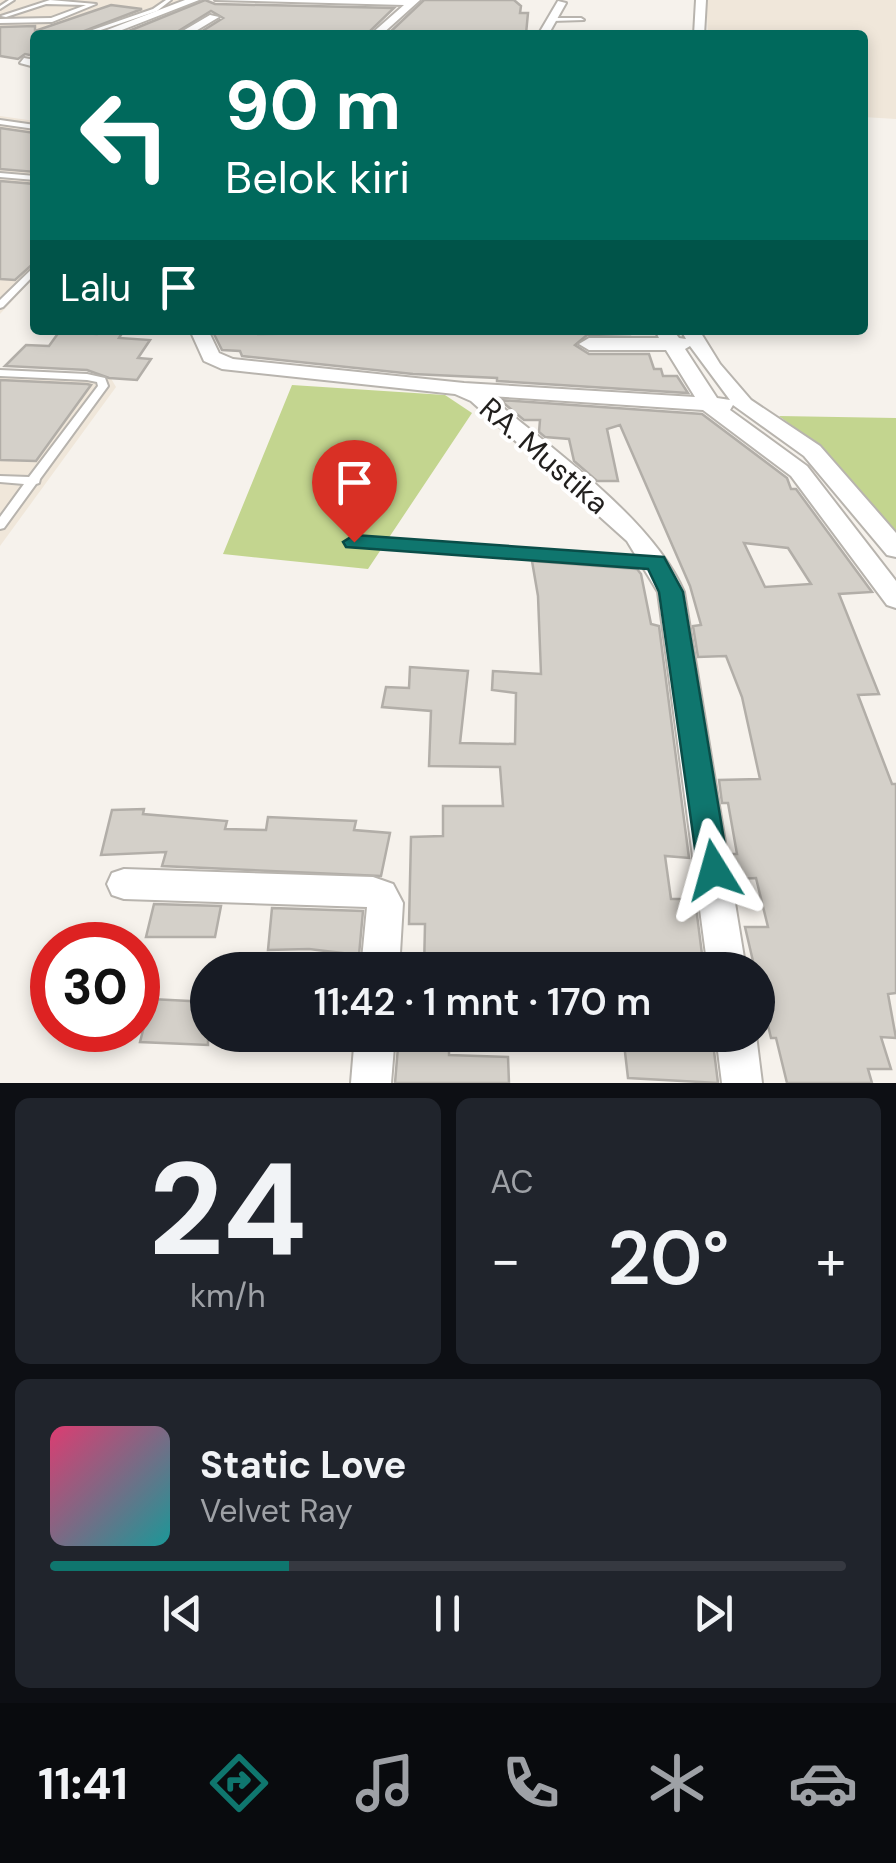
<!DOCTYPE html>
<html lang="id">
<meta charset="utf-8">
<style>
:root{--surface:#171b24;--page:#20242c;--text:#f1f3f6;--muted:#9ea1a6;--line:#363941;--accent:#0f766e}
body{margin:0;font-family:"DM Sans",sans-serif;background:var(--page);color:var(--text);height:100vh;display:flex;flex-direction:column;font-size:38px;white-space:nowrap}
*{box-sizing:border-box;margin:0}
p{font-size:32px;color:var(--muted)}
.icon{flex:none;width:55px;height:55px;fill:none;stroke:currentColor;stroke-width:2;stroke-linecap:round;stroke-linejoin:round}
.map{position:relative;height:1083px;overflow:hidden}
.panel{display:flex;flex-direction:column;gap:15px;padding:15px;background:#0d0f14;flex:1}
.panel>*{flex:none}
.top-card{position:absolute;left:30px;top:30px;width:838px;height:305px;border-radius:10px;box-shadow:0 5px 15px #0003;background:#00695c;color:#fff;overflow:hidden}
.speed{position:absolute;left:30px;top:922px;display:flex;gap:20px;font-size:50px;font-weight:700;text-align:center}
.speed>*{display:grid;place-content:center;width:130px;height:130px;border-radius:50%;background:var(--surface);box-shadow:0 5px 15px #0003;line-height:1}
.speed .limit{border:15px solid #d22;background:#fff;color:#111}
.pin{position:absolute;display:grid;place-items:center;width:85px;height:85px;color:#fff;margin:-102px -42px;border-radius:50% 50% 50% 0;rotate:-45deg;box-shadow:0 0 10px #0007}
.pin .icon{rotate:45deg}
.me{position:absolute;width:110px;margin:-55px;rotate:352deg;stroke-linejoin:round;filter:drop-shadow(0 0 8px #0008)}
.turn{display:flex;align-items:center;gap:35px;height:210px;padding:0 30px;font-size:45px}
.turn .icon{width:130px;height:130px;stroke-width:2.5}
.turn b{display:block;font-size:70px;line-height:85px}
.then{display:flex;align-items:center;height:95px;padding:0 30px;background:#0003;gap:20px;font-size:38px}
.big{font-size:75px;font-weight:600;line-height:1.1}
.panel .tile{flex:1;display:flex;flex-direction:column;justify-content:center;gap:15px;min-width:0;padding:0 35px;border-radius:15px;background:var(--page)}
.panel .dial{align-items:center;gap:0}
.dial b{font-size:130px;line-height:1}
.song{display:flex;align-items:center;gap:30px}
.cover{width:120px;height:120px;border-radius:15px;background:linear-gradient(135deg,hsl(340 70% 55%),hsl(180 70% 35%))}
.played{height:10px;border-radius:5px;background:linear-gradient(90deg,var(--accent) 30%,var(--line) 30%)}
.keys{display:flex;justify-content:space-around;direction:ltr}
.heat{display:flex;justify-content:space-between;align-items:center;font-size:55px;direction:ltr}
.panel .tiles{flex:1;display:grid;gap:15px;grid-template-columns:1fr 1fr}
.tile:last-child{grid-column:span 2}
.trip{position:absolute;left:190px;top:952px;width:585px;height:100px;border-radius:50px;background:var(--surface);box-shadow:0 5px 15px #0003;font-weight:600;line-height:100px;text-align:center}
.dock{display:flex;height:160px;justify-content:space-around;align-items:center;background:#090b0e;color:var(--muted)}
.dock .icon{width:70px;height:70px}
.dock .on{color:var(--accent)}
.dock b{font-size:45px;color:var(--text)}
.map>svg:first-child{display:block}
</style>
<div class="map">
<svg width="896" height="1083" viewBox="0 0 896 1083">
<rect width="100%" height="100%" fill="#f6f2ec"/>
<!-- built -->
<path fill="#f0e7da" d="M 0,0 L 188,0 L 87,35 L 35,35 L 0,48 Z
M 706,0 L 896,0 L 896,119 L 863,117 L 862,35 L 708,35 Z
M 0,116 L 35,121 L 35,276 L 0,314 Z
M 0,371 L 109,375 L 116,387 L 0,546 Z"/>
<!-- green -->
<path fill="#c3d58f" d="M 292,385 L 445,395 L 472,413 L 368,569 L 223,554 Z
M 779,416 L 896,418 L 896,533 L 814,442 Z"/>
<!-- building -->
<path fill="#d4d0c9" stroke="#b2aea8" stroke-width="2.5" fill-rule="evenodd" d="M 205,0 L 215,4 L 394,8 L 366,35 L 196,35 L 223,18 L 211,11 L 172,35 L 119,35 Z
M 424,0 L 514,0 L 521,6 L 520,13 L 528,13 L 526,34 L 387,35 Z
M 111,5 L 142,9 L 74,35 L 35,35 L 35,56 L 25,54 L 18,59 L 0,56 L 0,27 L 35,26 L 35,31 Z
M 0,128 L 35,133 L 35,172 L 0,169 Z
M 0,181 L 35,184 L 35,262 L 15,280 L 0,279 Z
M 100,330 L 124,330 L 119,338 L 150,340 L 138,358 L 151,359 L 137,380 L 109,378 L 87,370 L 5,366 L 26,345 L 49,346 L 59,332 L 97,334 Z
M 212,330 L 261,330 L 259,334 L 630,330 L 630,334 L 587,335 L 575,345 L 589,354 L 649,354 L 654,369 L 661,369 L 663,376 L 677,376 L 688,393 L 497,381 L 497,378 L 413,374 L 242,356 L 240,351 L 222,350 Z
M 0,380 L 87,384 L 91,385 L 36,461 L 0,460 Z
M 500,400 L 702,414 L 787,478 L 791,489 L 796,489 L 872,592 L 839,594 L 879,694 L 858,695 L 892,784 L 896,784 L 896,993 L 888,994 L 896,1038 L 881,1037 L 891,1069 L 868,1069 L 872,1083 L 787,1083 L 776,1038 L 771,1038 L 745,927 L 768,927 L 756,878 L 737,879 L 731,854 L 737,854 L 728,803 L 722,803 L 719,780 L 760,779 L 742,697 L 726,656 L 698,657 L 693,626 L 701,625 L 690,586 L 620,425 L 607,429 L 618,481 L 597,481 L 574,461 L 569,439 L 545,437 L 539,432 L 540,420 L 524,420 ZM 744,543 L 788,548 L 811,584 L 765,587 Z
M 532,561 L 637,569 L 641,574 L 651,624 L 659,626 L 689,858 L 665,856 L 671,899 L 695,899 L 704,970 L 424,970 L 425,924 L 409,924 L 411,837 L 443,836 L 443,806 L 503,806 L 500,767 L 429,766 L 431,711 L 382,707 L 386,687 L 409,688 L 410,667 L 468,671 L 460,743 L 515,744 L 516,693 L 492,690 L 493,671 L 541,674 L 538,596 Z
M 144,809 L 143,814 L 227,821 L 225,829 L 266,830 L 268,817 L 356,821 L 354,830 L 390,833 L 381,876 L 162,866 L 166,852 L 101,855 L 112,810 Z
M 154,904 L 221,906 L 215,937 L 146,937 Z
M 272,908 L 363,911 L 359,955 L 309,949 L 268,950 Z
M 151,999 L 208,1002 L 208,1045 L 140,1042 Z
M 399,1035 L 432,1035 L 433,1044 L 449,1044 L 449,1055 L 508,1057 L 509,1083 L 395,1083 Z
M 623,1035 L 712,1035 L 718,1083 L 628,1078 Z"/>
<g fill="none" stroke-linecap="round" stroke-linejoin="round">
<defs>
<path id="lane" d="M 9,0 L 14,0 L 0,9 L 0,6 Z
M 50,0 L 96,4 L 52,22 L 0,23 L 0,19 L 51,18 L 86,5 L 46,4 L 6,17 L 1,16 Z
M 166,0 L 171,0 L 157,11 L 86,35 L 78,35 L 153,9 Z
M 550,18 L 581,18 L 584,20 L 552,21 Z
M 0,120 L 35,125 L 35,129 L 0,124 Z
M 0,173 L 35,176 L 35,180 L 0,177 Z
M 35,266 L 35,274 L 3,307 L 0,308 L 0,300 Z
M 0,370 L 87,374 L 105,378 L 108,386 L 40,479 L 39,483 L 36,484 L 4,528 L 0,529 L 0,517 L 24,484 L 0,482 L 0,476 L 29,477 L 98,386 L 97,382 L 87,380 L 0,376 Z
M 354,538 L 654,558 L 660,562 L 654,566 L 350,545 L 348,542 Z"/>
<path id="street" d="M 185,0 L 199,0 L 109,35 L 94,35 Z
M 215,0 L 420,0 L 381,35 L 370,35 L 404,5 Z
M 696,0 L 706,0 L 704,35 L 694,35 Z
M 558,1 L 566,3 L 548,35 L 538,35 Z
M 210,15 L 219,17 L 189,35 L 176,35 Z
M 24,58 L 35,60 L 35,67 L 20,63 Z
M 190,330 L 208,330 L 219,353 L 233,359 L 464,383 L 695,397 L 666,350 L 589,350 L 579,344 L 589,338 L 659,338 L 655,330 L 673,330 L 679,338 L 686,339 L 681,330 L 699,330 L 720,364 L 751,400 L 820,446 L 896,533 L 896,557 L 887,555 L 804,456 L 733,405 L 730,410 L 807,466 L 896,581 L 896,608 L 887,605 L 791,476 L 703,410 L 489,396 C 551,449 652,518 684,592 L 746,970 L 708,970 L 658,592 L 627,541 L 471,401 L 455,394 L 222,369 L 204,361 ZM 690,346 L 730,400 L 717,398 L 685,349 Z
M 124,869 L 373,877 L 393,884 L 403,903 L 399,970 L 361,970 L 367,907 L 124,899 L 112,895 L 107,884 L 112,873 Z
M 355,1035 L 395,1035 L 391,1083 L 351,1083 Z
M 716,1035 L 756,1035 L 762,1083 L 722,1083 Z"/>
</defs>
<!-- lane casing -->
<use href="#lane" stroke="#b8b4ae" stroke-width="4"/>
<!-- street casing -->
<use href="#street" stroke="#b8b4ae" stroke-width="4"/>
<!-- lane -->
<use href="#lane" fill="#fff" fill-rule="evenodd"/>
<!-- street -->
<use href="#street" fill="#fff" fill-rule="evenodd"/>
</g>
<!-- route -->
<path fill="#0f766e" stroke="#0a4d48" stroke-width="2.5" d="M 354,535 L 664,557 L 683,592 L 729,870 L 725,879 L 714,883 L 703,879 L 698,870 L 659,592 L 648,569 L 346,547 L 343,542 Z"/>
<g text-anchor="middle" stroke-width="8" stroke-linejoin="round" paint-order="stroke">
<!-- street labels -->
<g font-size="30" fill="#211f1d" stroke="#fff">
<text transform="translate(544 456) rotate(41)" y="10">RA. Mustika</text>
</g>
</g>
</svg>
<div class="speed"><div class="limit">30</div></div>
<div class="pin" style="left:354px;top:542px;background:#d93025"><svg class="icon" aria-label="arrive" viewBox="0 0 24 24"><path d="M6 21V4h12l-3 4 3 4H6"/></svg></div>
<svg class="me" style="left:714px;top:870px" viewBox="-20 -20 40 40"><path d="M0-17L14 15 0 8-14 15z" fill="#0f766e" stroke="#fff" stroke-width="4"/></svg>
<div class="trip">11:42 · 1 mnt · 170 m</div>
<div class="top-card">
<div class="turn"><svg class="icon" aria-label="left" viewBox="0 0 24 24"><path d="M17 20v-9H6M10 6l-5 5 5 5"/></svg><div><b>90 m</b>Belok kiri</div></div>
<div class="then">Lalu<svg class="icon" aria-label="arrive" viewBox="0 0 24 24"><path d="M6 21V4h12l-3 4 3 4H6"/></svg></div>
</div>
</div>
<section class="panel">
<div class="tiles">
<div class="tile dial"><b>24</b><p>km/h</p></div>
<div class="tile"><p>AC</p>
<div class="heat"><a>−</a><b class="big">20°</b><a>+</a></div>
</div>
<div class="tile">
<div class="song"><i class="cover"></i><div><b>Static Love</b><p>Velvet Ray</p></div></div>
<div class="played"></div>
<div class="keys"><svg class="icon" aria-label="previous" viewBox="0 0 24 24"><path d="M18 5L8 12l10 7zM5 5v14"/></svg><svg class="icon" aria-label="pause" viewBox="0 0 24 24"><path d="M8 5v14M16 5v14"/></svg><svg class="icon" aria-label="next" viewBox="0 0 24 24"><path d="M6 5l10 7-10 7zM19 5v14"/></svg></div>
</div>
</div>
</section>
<nav class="dock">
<b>11:41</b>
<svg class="icon on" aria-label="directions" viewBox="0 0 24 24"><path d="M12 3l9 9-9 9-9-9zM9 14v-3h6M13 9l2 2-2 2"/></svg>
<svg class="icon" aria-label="music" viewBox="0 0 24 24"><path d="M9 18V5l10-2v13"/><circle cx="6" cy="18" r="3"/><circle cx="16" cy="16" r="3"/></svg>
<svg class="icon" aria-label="phone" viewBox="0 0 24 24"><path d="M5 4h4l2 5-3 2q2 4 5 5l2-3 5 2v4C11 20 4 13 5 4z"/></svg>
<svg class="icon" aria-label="climate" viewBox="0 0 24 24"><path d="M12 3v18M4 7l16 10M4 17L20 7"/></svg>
<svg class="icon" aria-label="car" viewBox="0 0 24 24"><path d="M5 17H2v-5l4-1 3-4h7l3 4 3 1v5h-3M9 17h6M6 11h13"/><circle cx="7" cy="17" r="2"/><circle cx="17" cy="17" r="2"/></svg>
</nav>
